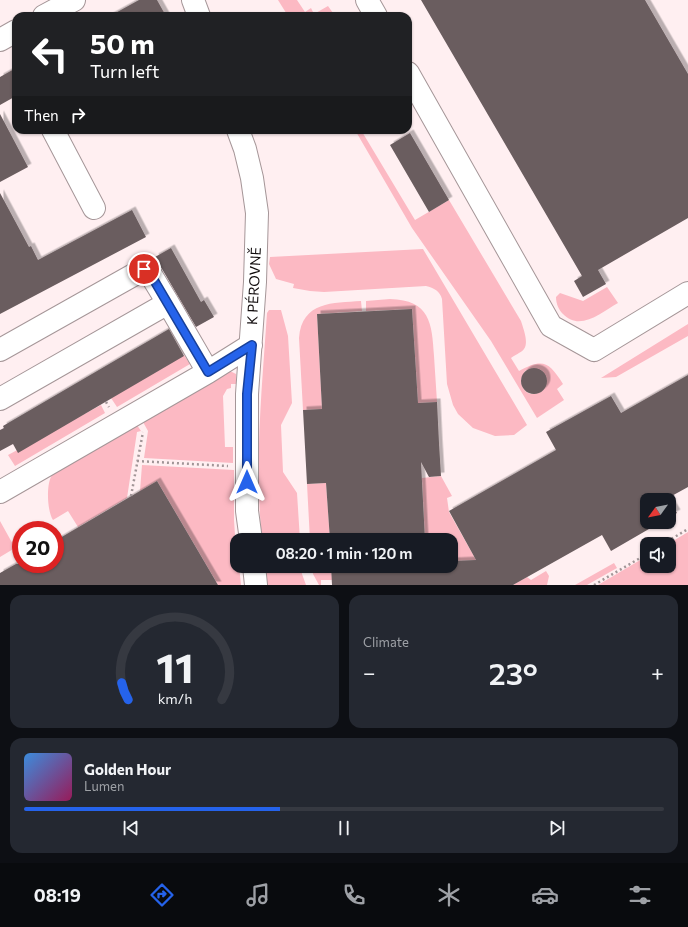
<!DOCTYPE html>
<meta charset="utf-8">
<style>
:root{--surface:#171b24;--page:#242831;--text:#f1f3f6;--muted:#9ea1a6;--line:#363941;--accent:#2563eb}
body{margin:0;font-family:Commissioner,sans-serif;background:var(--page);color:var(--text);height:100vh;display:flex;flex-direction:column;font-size:15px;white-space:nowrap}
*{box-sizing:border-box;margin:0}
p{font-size:13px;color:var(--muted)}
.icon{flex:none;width:22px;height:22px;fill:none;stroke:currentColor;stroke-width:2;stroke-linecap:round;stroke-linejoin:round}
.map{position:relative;height:585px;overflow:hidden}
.sheet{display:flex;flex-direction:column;gap:10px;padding:10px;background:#0d0f14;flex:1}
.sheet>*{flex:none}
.guide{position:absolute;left:12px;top:12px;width:400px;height:122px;border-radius:12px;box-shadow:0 1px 3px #0004;background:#202124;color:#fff;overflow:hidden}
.needle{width:26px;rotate:237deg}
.controls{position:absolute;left:640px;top:493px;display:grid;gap:8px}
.controls a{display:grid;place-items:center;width:36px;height:36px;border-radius:8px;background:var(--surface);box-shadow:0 1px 3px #0004;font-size:20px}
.speed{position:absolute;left:12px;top:521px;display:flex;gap:8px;font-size:20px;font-weight:700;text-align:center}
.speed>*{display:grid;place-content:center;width:52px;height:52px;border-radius:50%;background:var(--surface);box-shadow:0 1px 3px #0004;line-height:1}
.speed .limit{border:6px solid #d22;background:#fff;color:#111}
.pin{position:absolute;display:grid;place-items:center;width:34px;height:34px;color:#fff;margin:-17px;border:2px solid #fff;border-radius:50%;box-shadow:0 1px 4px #0007}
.me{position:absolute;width:44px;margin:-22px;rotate:0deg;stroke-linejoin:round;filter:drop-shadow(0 0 3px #0008)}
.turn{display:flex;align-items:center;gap:14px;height:84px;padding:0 12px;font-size:18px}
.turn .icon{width:52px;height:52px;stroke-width:2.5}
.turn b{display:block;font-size:28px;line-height:34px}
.then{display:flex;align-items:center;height:38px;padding:0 12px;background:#0003;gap:8px;font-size:15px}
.big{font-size:30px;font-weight:600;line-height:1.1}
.sheet .card{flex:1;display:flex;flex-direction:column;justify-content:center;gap:6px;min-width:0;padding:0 14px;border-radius:12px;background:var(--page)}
.sheet .dial{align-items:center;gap:0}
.dial svg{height:104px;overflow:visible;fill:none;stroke:var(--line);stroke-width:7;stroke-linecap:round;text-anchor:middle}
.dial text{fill:var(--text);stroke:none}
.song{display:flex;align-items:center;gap:12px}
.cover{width:48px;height:48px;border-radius:6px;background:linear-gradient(135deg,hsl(210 70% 55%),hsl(330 70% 35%))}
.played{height:4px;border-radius:2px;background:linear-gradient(90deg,var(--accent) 40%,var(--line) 40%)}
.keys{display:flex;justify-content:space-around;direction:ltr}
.heat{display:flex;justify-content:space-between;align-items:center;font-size:22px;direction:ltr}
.sheet .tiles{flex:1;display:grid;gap:10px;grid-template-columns:1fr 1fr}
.card:last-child{grid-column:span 2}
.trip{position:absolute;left:230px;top:533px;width:228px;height:40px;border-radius:12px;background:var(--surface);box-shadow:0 1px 3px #0004;font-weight:600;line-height:40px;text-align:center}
.tabs{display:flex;height:64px;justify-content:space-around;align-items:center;background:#090b0e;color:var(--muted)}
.tabs .icon{width:28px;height:28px}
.tabs .current{color:var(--accent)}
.tabs b{font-size:18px;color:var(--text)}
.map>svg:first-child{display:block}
</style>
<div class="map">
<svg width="688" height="585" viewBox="0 0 688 585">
<defs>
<filter id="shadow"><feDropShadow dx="3.5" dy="-3.5" stdDeviation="0" flood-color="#0004"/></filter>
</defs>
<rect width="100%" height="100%" fill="#ffeff1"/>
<!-- green -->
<path fill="#fcb9c3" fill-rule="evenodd" d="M 278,0 L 297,0 L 305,12 L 311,8 L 314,14 L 328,6 L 333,13 L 328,16 L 288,16 Z
M 355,130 L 361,130 L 415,220 L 449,200 L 521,321 C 523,328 529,342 524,349 C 521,353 514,355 511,358 L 519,371 C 543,358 549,362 563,384 L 557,389 L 564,400 L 537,418 L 491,341 L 412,228 ZM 533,368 L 542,371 C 547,378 548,384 542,391 C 531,398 521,392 521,379 L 525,371 Z
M 423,249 L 527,425 L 514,435 L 495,436 L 473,428 L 458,414 L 453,405 L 447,384 L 442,299 C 440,291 434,288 426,286 L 324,292 L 310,291 L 293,288 L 294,284 L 276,279 L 269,264 L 270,257 Z
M 607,287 L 618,303 C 602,312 580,332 563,314 C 559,310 556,304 556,297 L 560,293 L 583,301 Z
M 390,299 C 430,300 432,323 434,356 C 435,371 436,387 437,402 L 418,403 L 412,309 L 366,311 L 366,301 Z
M 361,301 L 362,311 L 317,314 L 322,409 L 303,410 L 299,338 C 302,301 333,303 361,301 Z
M 269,310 L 281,310 L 288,336 L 292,403 L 281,425 L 283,472 L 297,493 L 300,540 L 262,540 C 254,464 262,388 267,313 Z
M 688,324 L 688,336 L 616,377 L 601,378 Z
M 184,355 L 190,364 L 117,407 L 111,398 Z
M 229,372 L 232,372 L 236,374 L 236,384 L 231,384 L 231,388 L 227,389 L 223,396 L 225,447 L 233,447 L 233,463 L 144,458 L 148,431 L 143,422 Z
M 101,405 L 105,413 L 15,466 L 8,455 Z
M 137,425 L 141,431 L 137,432 L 127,498 L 78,527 L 68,511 L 53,520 C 47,511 46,484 52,475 Z
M 142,465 L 234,470 L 234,520 L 237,566 L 239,566 L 241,585 L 218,585 L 157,481 L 140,491 Z
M 441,476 L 452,496 L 447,498 L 449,512 L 476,560 L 451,561 L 451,540 L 425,540 L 422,478 Z
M 326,483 L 330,540 L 310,540 L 307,484 Z
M 0,521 L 15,548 L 0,557 Z
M 688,532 L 688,585 L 598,585 L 647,556 L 647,566 L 669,566 L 669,544 L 668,544 Z
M 614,563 L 617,568 L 587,585 L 575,585 Z
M 265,566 L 301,566 L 302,574 L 306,585 L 267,585 Z
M 312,566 L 331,566 L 332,580 L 321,580 L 321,585 L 319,585 L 313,574 Z
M 546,571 L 549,576 L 547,585 L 513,585 L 527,577 L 531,580 Z"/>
<!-- building -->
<path fill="#6a5d5f" filter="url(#shadow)" d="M 139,0 L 157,0 L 166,16 L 110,16 Z
M 421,0 L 645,0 L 688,74 L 688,218 L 598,270 L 606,284 L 583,297 L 574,281 L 582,276 Z
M 16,68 L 16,96 L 0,105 L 0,77 Z
M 0,114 L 28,167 L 0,182 Z
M 410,133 L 449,200 L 429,212 L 390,145 Z
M 0,193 L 29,247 L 31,246 L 38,260 L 132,210 L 146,237 L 0,314 Z
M 171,248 L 201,302 L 204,300 L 214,317 L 196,327 L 155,257 Z
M 412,309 L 418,403 L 437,402 L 439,443 L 441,476 L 429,477 L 421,462 L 425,540 L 330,540 L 326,483 L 307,484 L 303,410 L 322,409 L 317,314 Z
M 169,329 L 184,356 L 18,453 L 13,444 L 0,451 L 0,430 L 4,428 L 3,426 Z
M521 381a13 13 0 1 1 26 0a13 13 0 1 1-26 0Z
M 688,375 L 688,487 L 668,498 L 677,513 L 669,517 L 669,500 L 647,500 L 647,522 L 661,522 L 611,551 L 602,535 L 513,585 L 332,585 L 331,566 L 451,566 L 451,561 L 476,560 L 449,511 L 556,450 L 546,432 L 611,396 L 621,413 Z
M 157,481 L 218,585 L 0,585 L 0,573 L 16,564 L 55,564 L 55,541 Z"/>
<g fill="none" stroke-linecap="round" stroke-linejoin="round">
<defs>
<path id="minor" d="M 193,0 L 199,16
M 367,0 L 376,16
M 44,16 L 74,0
M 0,40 L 16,31
M 408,73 L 551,326 L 594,350 L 688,293
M 53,130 L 94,208
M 238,130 L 245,149 L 252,178 L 257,213 L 255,282 L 247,394 L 247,511 L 251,540
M 168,303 L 208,372
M 0,350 L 144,269 L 148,270 L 168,303 L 0,399
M 0,492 L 208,372 L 251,345
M 254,566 L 256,585"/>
</defs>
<!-- minor casing -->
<use href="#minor" stroke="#a59698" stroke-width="24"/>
<!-- path -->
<path stroke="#a19597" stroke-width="2.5" stroke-dasharray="2 3" stroke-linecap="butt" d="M 106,402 L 109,407
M 137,461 L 228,466
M 131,496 L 143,432
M 663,544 L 688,529
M 594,585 L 647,554"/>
<!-- minor -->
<use href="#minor" stroke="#fff" stroke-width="22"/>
</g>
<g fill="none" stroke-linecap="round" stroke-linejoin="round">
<defs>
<path id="route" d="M 144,269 L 148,270 L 208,372 L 252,345 L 247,394 L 247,482"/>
</defs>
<!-- route casing -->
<use href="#route" stroke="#184099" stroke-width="10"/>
<!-- route -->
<use href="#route" stroke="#2563eb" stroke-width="7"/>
</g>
<g text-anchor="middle" stroke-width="3" stroke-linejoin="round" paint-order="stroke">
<!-- street labels -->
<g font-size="14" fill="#110c0d" stroke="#fff">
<text transform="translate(254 286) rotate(-87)" y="5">K PÉROVNĚ</text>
</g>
</g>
</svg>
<div class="controls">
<a><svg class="needle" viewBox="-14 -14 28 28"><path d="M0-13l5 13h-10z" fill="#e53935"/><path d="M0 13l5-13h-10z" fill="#9ea1a6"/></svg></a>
<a><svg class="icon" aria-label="sound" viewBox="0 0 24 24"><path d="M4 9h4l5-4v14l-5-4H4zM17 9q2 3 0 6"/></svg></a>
</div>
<div class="speed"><div class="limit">20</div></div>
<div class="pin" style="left:144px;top:269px;background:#d93025"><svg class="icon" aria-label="arrive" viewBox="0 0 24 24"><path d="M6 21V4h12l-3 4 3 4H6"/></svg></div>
<svg class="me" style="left:247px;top:482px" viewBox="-20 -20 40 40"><path d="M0-17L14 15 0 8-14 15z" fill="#2563eb" stroke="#fff" stroke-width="4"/></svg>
<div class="trip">08:20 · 1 min · 120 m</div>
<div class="guide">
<div class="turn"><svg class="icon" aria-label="left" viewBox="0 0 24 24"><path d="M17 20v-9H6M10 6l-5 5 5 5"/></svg><div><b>50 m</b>Turn left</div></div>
<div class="then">Then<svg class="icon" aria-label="right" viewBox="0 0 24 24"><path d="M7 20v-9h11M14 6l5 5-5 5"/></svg></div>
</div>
</div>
<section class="sheet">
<div class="tiles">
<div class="card dial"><svg viewBox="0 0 100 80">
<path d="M14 69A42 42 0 1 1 86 69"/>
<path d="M14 69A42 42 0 0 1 9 56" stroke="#2563eb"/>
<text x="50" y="56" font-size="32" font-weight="700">11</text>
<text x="50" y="72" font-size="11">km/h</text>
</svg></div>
<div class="card"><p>Climate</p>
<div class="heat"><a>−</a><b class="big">23°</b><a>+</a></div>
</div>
<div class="card">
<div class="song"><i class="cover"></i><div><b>Golden Hour</b><p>Lumen</p></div></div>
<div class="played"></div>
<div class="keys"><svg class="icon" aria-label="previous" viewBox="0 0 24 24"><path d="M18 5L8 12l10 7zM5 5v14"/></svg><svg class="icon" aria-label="pause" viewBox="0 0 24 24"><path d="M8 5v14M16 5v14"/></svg><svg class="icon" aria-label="next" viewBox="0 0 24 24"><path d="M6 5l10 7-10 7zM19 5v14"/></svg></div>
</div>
</div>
</section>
<nav class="tabs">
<b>08:19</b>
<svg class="icon current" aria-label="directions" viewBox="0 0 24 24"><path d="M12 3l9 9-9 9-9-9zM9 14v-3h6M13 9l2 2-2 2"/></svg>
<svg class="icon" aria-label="music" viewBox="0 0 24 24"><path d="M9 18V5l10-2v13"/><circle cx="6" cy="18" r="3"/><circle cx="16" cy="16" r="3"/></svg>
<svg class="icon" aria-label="phone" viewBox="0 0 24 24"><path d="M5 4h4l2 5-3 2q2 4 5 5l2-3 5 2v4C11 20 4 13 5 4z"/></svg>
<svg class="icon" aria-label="climate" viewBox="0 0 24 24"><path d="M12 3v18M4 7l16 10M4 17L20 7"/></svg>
<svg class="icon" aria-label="car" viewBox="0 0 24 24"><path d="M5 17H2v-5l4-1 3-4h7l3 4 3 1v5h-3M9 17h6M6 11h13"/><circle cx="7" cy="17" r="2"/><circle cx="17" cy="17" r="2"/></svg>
<svg class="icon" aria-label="filters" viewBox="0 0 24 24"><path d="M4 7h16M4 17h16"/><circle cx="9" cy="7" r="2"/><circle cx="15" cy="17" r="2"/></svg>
</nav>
